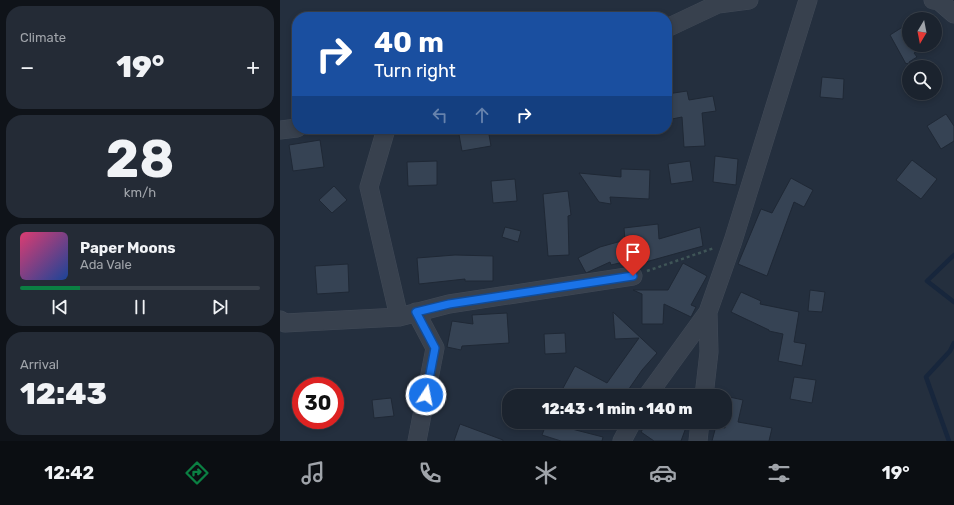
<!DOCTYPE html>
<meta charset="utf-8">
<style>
:root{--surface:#1b232e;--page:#242b36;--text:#f1f3f6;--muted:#a0a4aa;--line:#39404a;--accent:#0b8043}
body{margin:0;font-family:Rubik,sans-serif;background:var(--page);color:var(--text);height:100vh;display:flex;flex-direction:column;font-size:15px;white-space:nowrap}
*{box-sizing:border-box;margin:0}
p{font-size:13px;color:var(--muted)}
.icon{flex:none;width:22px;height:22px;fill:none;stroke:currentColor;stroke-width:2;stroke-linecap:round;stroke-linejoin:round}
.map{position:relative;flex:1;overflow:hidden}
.side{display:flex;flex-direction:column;gap:6px;padding:6px;background:#0f1319;width:280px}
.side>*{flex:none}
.top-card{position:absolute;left:12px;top:12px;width:380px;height:122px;border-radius:16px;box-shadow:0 2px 6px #0003,0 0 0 1px var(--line);background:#1a4fa0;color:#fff;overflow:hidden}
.needle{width:26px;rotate:190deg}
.fabs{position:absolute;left:622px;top:12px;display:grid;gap:8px}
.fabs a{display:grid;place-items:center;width:40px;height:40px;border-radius:50%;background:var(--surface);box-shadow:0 2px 6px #0003,0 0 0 1px var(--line);font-size:20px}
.speed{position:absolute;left:12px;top:377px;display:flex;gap:8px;font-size:20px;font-weight:700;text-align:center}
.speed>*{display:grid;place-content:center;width:52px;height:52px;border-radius:50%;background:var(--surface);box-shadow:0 2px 6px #0003,0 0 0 1px var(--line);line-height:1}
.speed .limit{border:6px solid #d22;background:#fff;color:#111}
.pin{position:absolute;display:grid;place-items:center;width:34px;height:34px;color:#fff;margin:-41px -17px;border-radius:50% 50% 50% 0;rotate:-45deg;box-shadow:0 0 4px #0007}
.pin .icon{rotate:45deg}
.me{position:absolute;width:44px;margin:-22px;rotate:11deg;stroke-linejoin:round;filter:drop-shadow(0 0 3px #0008)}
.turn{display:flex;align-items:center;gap:14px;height:84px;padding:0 16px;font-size:18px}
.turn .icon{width:52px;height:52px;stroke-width:2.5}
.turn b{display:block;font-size:28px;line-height:34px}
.lanes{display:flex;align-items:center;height:38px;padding:0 16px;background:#0003;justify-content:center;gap:20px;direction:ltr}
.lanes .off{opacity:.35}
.big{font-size:30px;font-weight:800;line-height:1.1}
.side .tile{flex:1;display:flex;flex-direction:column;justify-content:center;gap:6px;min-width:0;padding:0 14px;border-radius:16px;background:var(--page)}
.side .dial{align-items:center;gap:0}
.dial b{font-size:52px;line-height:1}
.song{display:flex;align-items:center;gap:12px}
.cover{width:48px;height:48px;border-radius:6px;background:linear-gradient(135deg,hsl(340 70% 55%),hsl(220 70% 35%))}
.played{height:4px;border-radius:2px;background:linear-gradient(90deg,var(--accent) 25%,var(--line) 25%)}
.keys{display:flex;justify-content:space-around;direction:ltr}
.heat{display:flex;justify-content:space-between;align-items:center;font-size:22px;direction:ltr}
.trip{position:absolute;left:222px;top:389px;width:230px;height:40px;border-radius:16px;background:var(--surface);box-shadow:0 2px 6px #0003,0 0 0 1px var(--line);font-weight:800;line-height:40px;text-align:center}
.tab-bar{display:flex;height:64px;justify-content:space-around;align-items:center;background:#0b0e12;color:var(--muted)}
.tab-bar .icon{width:28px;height:28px}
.tab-bar .current{color:var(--accent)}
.tab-bar b{font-size:18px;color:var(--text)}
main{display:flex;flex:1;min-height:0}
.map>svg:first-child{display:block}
</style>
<main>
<section class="side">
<div class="tile"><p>Climate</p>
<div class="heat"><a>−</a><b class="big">19°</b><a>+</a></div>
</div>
<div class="tile dial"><b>28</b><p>km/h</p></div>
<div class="tile">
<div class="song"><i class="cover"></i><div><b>Paper Moons</b><p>Ada Vale</p></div></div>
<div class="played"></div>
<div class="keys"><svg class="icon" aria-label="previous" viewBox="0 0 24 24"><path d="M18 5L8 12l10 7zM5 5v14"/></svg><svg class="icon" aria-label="pause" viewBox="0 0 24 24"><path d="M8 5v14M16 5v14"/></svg><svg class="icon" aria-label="next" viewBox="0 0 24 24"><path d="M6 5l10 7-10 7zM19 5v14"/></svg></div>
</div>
<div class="tile"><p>Arrival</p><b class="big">12:43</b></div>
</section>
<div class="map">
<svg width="674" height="441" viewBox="0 0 674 441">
<rect width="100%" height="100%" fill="#242f3e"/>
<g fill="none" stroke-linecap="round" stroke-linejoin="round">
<!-- stream -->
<path stroke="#17263c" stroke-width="4.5" d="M 674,255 L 647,281 L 674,302
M 669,441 L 646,377 L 670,351 L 674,343"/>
</g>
<!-- building -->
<path fill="#364354" stroke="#1f2835" d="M 629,23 L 629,45 L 647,45 L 634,53 L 637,57 L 629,62 L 629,65 L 627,63 L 626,64 L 610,35 Z
M 542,77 L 564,79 L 563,99 L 540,97 Z
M 407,91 L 409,100 L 433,96 L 436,111 L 422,113 L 425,146 L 404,147 L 402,117 L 387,120 L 387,94 Z
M 666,114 L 674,126 L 674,141 L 661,149 L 647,126 Z
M 178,129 L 208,129 L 211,146 L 182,151 Z
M 40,140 L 44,167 L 13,171 L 9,145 Z
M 435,156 L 458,159 L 456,185 L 433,182 Z
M 632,160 L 657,179 L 641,199 L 616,180 Z
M 157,161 L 157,185 L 128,186 L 127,162 Z
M 410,161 L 413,181 L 391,184 L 388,164 Z
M 341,169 L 370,170 L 369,199 L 330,197 L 331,204 L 319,202 L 299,173 L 341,177 Z
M 511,178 L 533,190 L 524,207 L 514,202 L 487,276 L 458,264 L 481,209 L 492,213 Z
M 235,179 L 237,201 L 213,203 L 211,181 Z
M 54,186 L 67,200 L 52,213 L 39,200 Z
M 288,191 L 291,215 L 288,216 L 289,255 L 268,256 L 263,194 Z
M 378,224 L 379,239 L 420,227 L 423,246 L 362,263 L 360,258 L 331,265 L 330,262 L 306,273 L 298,258 L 320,247 L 345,240 L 344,228 Z
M 225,227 L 241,231 L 238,242 L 222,237 Z
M 175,255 L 213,256 L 213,281 L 185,281 L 185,279 L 139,284 L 137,258 Z
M 403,263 L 427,276 L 411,305 L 416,307 L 411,317 L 384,304 L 383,324 L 362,324 L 362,294 L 353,290 L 388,290 Z
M 68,264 L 69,292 L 37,294 L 35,266 Z
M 530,290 L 545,292 L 542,312 L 528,311 Z
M 461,292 L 481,301 L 480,304 L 519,312 L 514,342 L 526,344 L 522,366 L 498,361 L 503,334 L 489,331 L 489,330 L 451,312 Z
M 333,312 L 377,353 L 362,370 L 344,396 L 293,396 L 282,390 L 295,366 L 327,383 L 359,338 L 335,339 Z
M 227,313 L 229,343 L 182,346 L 181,350 L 167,347 L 172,321 L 193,324 L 192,315 Z
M 285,333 L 286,353 L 265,354 L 264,334 Z
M 514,377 L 536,380 L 532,403 L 510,399 Z
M 445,396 L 463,400 L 458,422 L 492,428 L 489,441 L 432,441 L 436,426 L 445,428 Z
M 111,398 L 114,416 L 94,418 L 92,400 Z
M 267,422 L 290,422 L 288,428 L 323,437 L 322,441 L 281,441 L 262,435 Z
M 367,422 L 408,422 L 401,441 L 374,441 L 361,432 Z
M 180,424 L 223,440 L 223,441 L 174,441 Z"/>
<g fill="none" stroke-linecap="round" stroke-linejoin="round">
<defs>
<path id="street" d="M 653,0 L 659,1 L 674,14
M 387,28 L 438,4 L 469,0
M 106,129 L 89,187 L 119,317
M 0,130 L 17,128
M 136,312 L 155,348 L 137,441
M 0,320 L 5,323 L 119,317 L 169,304 L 353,276
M 367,396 L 428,312 L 453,241 L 528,0
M 424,396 L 429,352 L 428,312
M 342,441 L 352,422
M 418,441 L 420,422"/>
</defs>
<!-- street casing -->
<use href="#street" stroke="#414a57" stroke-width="19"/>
<!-- path -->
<path stroke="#3f5557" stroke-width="2.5" stroke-dasharray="3 3" stroke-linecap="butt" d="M 367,271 L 434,248"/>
<!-- street -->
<use href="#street" stroke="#38414e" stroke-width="18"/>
</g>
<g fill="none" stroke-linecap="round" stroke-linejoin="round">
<defs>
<path id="route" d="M 146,395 L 155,348 L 136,312 L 169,304 L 353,276"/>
</defs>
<!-- route casing -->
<use href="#route" stroke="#114b97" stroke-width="10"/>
<!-- route -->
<use href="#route" stroke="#1a73e8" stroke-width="7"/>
</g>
</svg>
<div class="fabs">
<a><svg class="needle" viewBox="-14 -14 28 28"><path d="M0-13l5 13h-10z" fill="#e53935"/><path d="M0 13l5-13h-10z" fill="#a0a4aa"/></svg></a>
<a><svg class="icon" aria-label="search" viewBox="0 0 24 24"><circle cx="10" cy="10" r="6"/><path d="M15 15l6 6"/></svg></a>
</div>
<div class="speed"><div class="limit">30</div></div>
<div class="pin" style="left:353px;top:276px;background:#d93025"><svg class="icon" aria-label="arrive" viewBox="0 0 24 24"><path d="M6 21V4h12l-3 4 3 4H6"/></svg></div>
<svg class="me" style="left:146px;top:395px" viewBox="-20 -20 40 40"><circle r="17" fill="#1a73e8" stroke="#fff" stroke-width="3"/><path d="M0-11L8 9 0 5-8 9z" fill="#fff"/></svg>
<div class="trip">12:43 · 1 min · 140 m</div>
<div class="top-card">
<div class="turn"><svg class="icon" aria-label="right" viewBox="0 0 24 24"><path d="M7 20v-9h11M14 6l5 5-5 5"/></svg><div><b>40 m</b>Turn right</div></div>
<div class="lanes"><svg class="icon off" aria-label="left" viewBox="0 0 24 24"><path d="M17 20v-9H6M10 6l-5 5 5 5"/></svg><svg class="icon off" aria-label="ahead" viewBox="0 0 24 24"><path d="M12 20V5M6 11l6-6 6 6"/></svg><svg class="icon" aria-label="right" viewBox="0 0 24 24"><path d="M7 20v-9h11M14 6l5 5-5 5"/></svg></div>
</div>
</div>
</main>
<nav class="tab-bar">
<b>12:42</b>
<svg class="icon current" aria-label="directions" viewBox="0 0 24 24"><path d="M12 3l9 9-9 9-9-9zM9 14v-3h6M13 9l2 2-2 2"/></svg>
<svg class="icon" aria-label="music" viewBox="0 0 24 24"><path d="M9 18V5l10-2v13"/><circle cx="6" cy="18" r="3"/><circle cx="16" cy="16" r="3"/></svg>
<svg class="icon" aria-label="phone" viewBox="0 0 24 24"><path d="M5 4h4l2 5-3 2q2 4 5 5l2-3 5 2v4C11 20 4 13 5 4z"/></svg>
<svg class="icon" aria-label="climate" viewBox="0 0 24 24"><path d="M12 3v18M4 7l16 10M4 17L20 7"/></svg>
<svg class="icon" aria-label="car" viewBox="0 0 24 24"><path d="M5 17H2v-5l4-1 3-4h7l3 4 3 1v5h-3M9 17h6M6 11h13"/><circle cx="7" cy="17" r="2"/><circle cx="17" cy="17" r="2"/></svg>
<svg class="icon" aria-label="filters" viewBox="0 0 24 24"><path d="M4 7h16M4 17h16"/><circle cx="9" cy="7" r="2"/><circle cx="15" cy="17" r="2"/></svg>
<b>19°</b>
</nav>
